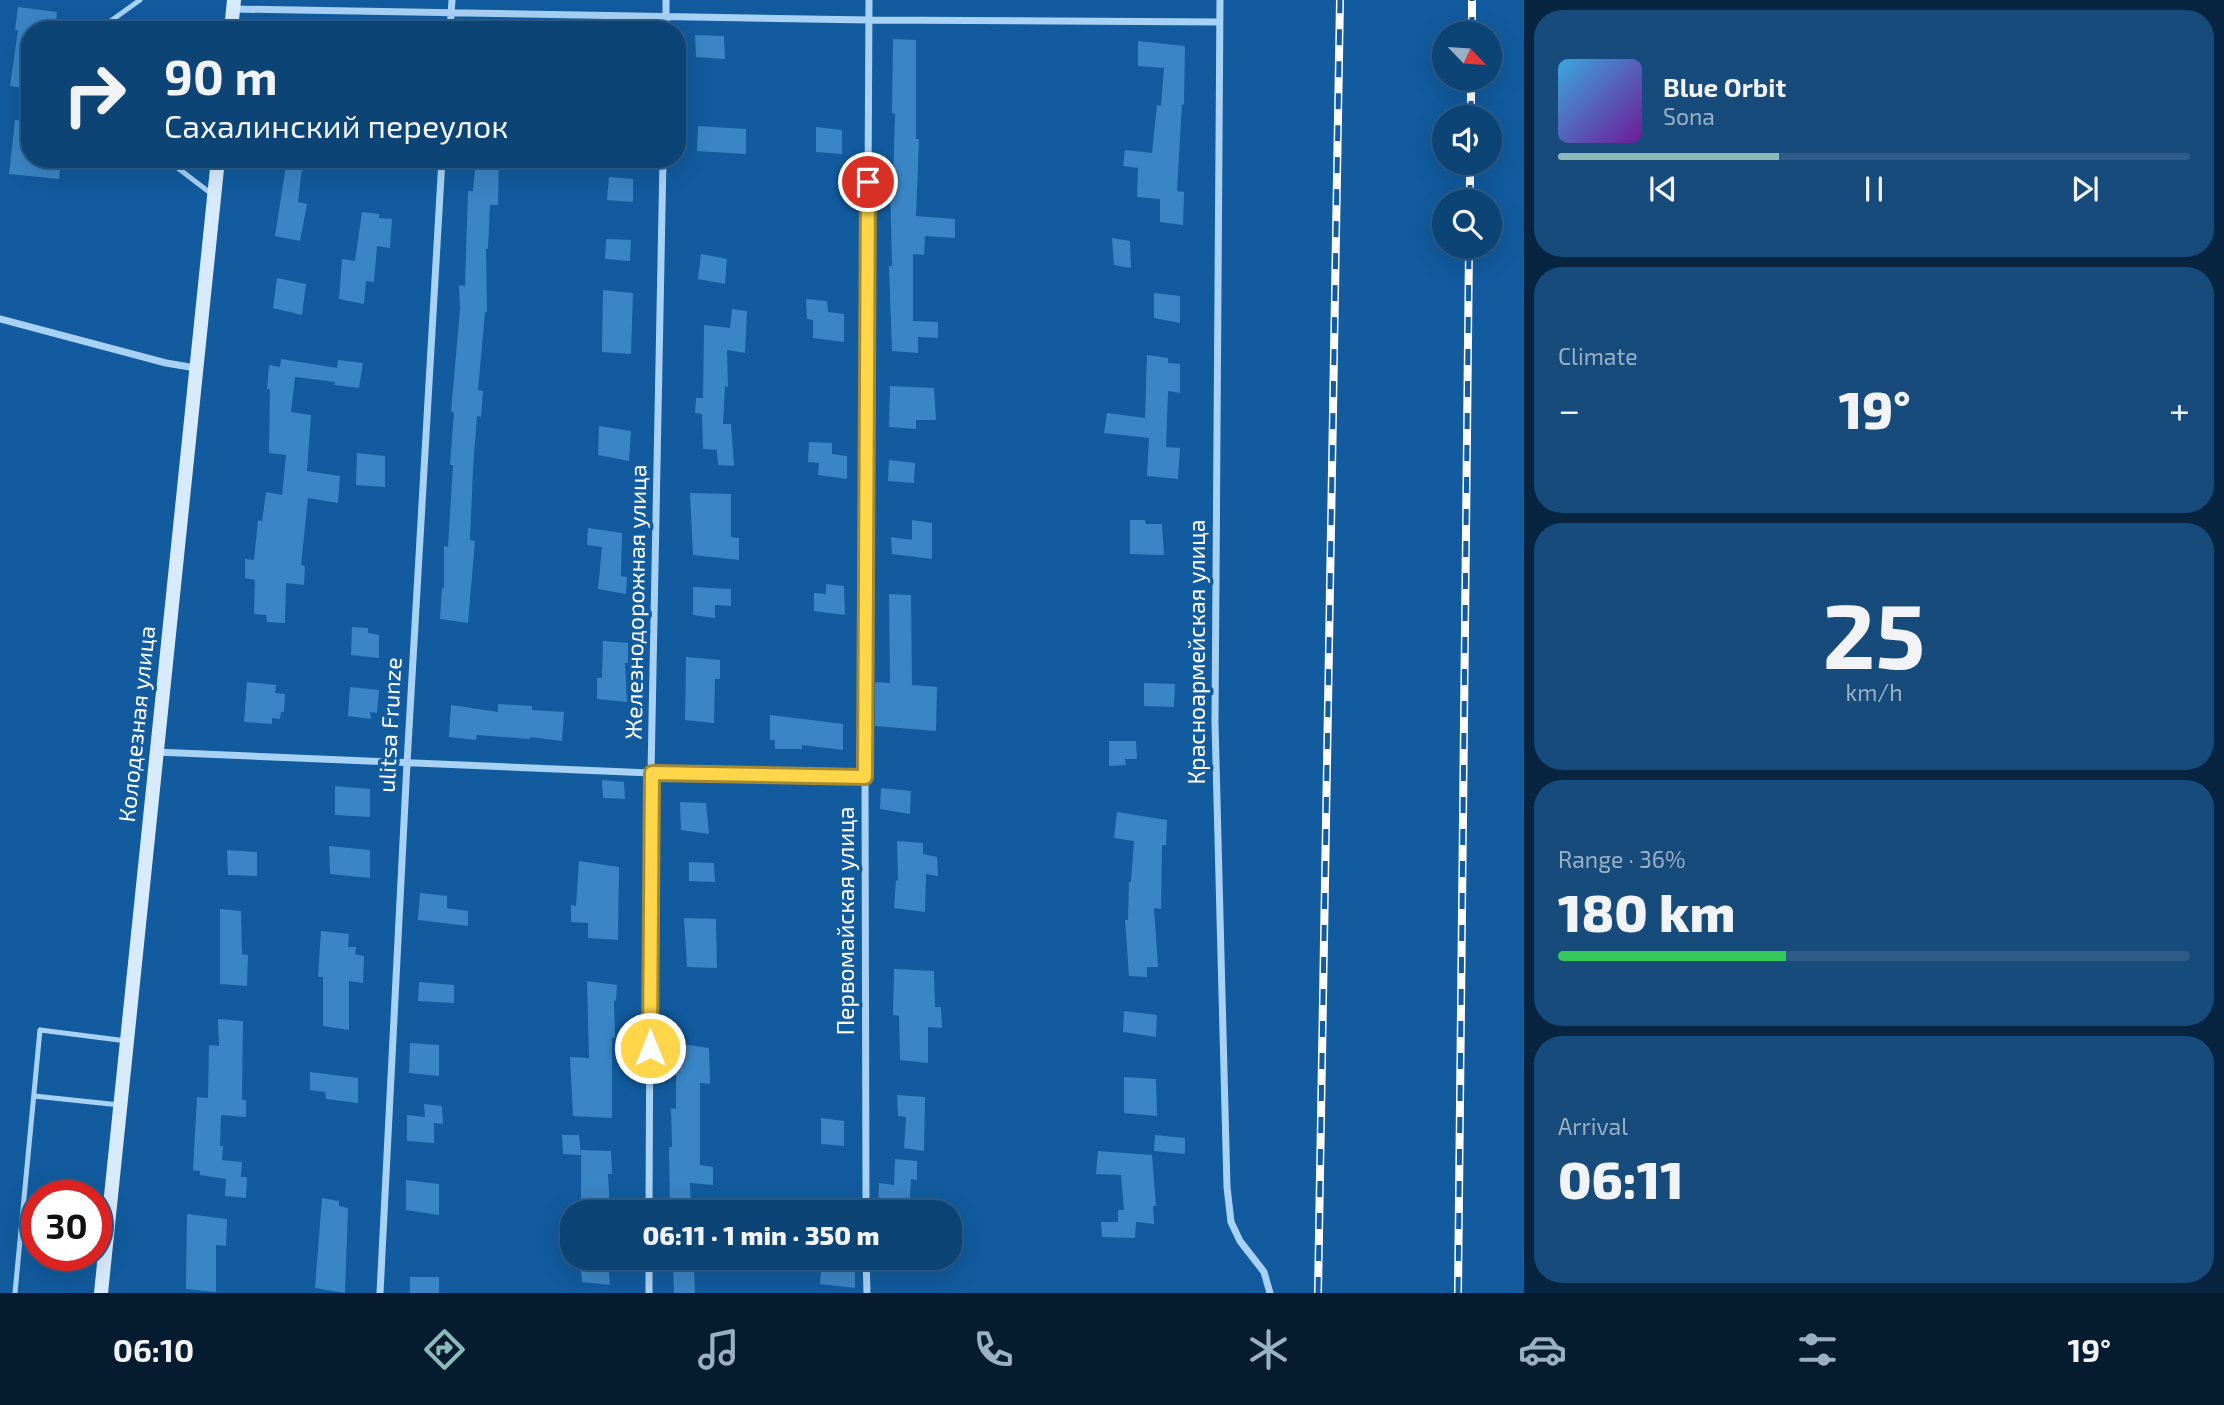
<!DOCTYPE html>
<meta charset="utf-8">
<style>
:root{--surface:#0d4476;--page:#164b7b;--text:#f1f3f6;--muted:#9ab0c5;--line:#2d5c88;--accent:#8bbbb9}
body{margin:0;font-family:"Exo 2",sans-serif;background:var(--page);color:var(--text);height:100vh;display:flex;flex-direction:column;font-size:26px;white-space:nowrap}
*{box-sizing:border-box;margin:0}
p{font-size:23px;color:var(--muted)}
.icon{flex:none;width:38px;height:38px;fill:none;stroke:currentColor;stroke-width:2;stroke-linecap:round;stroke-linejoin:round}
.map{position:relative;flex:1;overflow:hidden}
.panel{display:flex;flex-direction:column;gap:10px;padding:10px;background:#072541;width:700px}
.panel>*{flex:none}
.hud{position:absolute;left:21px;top:21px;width:665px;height:147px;border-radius:28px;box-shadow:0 7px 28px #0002,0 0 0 2px var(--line);background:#0d4476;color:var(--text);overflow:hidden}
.needle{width:46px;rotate:115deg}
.controls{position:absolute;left:1432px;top:21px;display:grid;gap:14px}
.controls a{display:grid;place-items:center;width:70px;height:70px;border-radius:50%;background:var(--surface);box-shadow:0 7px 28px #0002,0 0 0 2px var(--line);font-size:35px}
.speed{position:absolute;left:21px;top:1180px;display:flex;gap:14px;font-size:35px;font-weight:700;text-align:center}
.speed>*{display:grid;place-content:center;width:91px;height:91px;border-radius:50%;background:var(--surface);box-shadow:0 7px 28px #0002,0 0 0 2px var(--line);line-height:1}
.speed .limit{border:10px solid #d22;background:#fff;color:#111}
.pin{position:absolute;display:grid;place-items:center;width:60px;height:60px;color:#fff;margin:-30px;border:4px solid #fff;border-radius:50%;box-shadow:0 2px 7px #0007}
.me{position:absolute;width:77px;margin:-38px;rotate:0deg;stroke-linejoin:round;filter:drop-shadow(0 0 5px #0008)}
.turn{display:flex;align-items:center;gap:24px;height:147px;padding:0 28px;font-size:32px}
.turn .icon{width:91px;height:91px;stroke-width:2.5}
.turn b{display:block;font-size:49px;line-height:60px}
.big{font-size:52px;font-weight:800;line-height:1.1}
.panel .widget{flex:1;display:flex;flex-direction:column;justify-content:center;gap:10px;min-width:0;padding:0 24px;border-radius:28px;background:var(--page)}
.panel .dial{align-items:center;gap:0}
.dial b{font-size:91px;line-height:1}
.song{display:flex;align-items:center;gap:21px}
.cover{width:84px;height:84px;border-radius:10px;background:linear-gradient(135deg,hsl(200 70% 55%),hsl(280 70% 35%))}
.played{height:7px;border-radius:4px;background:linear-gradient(90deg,var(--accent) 35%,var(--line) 35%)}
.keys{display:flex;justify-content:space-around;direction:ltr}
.heat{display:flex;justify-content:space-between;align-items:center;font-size:38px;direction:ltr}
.charge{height:10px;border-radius:5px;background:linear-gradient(90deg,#34c759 36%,var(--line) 0)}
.trip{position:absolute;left:560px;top:1200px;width:402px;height:70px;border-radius:28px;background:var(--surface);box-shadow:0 7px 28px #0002,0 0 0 2px var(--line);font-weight:800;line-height:70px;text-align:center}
.tabs{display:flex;height:112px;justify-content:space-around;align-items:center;background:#051b2f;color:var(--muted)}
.tabs .icon{width:49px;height:49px}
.tabs .current{color:var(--accent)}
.tabs b{font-size:32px;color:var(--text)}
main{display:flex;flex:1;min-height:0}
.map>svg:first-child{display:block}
</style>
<main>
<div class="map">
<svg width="1524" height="1293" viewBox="0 0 1524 1293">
<rect width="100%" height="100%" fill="#115b9e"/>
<!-- building -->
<path fill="#3a85c5" d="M 18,7 L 57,12 L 55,30 L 30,30 L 30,89 L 10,86 L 18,30 L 15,30 Z
M 695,35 L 724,36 L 725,59 L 696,57 Z
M 893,39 L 916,40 L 916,139 L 919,139 L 916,216 L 955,219 L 955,238 L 925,236 L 924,255 L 913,254 L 913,321 L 938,322 L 938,338 L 918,337 L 918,353 L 892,351 L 889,266 L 892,266 L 890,184 L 893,184 L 895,114 L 892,113 Z
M 1138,41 L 1185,46 L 1184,105 L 1182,104 L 1177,191 L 1184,192 L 1183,225 L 1160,222 L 1160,199 L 1137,197 L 1138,168 L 1123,166 L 1125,150 L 1152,153 L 1157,105 L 1161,106 L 1164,68 L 1138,66 Z
M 15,120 L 30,121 L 30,159 L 61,159 L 59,179 L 9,174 Z
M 698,126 L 746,129 L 746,154 L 697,151 Z
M 816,127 L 842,130 L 842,154 L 816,152 Z
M 287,159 L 303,159 L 298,202 L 307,204 L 300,241 L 275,236 Z
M 476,159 L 499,159 L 498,205 L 490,205 L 488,249 L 486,249 L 487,312 L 485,312 L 478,390 L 483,391 L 481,417 L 477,416 L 473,469 L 470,540 L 475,541 L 468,623 L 440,619 L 442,588 L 444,588 L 444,546 L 448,547 L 453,465 L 450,465 L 454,412 L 451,412 L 460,309 L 459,285 L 465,286 L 468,191 L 473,191 Z
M 609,177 L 633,179 L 633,202 L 607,200 Z
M 362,212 L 379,214 L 379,218 L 392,219 L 390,248 L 377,246 L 374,282 L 366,281 L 364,304 L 339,299 L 342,259 L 355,261 Z
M 1112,238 L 1130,241 L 1131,268 L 1114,265 Z
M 606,239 L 631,240 L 630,261 L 605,259 Z
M 701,254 L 727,259 L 725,284 L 698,279 Z
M 277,278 L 306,284 L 302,315 L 273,308 Z
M 603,290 L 633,293 L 631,354 L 602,352 Z
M 1154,293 L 1180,296 L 1180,323 L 1154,318 Z
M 806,299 L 827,301 L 828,312 L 844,314 L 844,342 L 813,338 L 813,320 L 807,319 Z
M 732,309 L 747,311 L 745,353 L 727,350 L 728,387 L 725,386 L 723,424 L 731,424 L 734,466 L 718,465 L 717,450 L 703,449 L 702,414 L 695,413 L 696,398 L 703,398 L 704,325 L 730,328 Z
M 1147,355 L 1168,358 L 1168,363 L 1180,364 L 1180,393 L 1168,391 L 1166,447 L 1180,448 L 1178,479 L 1147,476 L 1149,438 L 1104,433 L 1107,413 L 1145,418 Z
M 281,359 L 337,368 L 338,360 L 363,363 L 359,388 L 334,385 L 335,382 L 295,377 L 291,412 L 311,415 L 307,471 L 340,476 L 338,503 L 308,498 L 301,565 L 305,566 L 304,585 L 286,583 L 285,623 L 267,622 L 266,615 L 254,614 L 255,580 L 245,578 L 245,559 L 254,560 L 258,520 L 262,521 L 266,492 L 282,495 L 286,455 L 269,453 L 270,389 L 267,389 L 269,365 L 280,367 Z
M 890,386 L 934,388 L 936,420 L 916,420 L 916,429 L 889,427 Z
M 599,426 L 631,431 L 629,461 L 598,455 Z
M 809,442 L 832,443 L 832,454 L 847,456 L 847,479 L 818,475 L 819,463 L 808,462 Z
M 357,453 L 385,456 L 385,487 L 356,485 Z
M 889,460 L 915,463 L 914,483 L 888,481 Z
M 690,493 L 731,494 L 731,537 L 739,538 L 739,560 L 693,555 Z
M 912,520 L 932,523 L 932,559 L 892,554 L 891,537 L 912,540 Z
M 1130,520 L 1145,520 L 1146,524 L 1162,524 L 1164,555 L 1130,554 Z
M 588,528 L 622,533 L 621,576 L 627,577 L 626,594 L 598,589 L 602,547 L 587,545 Z
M 826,584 L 844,586 L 845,615 L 814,611 L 814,593 L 826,594 Z
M 693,587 L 731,589 L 731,606 L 715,605 L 715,618 L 693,615 Z
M 889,594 L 911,595 L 912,685 L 937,687 L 936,731 L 875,726 L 875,682 L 890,683 Z
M 352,627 L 368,628 L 368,633 L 379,635 L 379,658 L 351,655 Z
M 603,641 L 628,643 L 628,663 L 625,663 L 627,702 L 597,699 L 597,678 L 602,678 Z
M 686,657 L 720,660 L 720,679 L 715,679 L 714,723 L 685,720 Z
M 247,682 L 276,685 L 275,693 L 285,694 L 284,712 L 281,712 L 280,719 L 272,718 L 272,724 L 244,722 Z
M 1144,683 L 1175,684 L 1174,707 L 1144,706 Z
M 350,687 L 379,690 L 377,713 L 370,712 L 371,719 L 348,716 Z
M 498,704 L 532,706 L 532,710 L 564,712 L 562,741 L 530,737 L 530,739 L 477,735 L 476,740 L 449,737 L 451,705 L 498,712 Z
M 770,715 L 843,724 L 843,750 L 802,745 L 802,749 L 775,749 L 775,740 L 770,740 Z
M 1109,741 L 1136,741 L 1137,759 L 1125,759 L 1126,765 L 1109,766 Z
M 602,780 L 624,782 L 625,799 L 603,798 Z
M 335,786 L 370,789 L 370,817 L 335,815 Z
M 881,788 L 911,791 L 910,814 L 880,809 Z
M 680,802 L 706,803 L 709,834 L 681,830 Z
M 1117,812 L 1167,820 L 1166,845 L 1162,845 L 1161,909 L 1154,908 L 1158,967 L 1147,967 L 1147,977 L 1129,976 L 1125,920 L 1128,920 L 1129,882 L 1131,882 L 1134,841 L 1114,838 Z
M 897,841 L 923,843 L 923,854 L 937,857 L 938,876 L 926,874 L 925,912 L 894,908 L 896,880 L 898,881 Z
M 329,846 L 370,850 L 370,878 L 330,874 Z
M 227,850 L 257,852 L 257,876 L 228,875 Z
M 579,861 L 619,867 L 618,940 L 588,938 L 588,923 L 571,922 L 571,905 L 576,906 Z
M 689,862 L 714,863 L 715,882 L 689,881 Z
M 420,893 L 447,896 L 447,908 L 468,911 L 468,926 L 418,920 Z
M 220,909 L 241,911 L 242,954 L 248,955 L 247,986 L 220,984 Z
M 684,918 L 716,919 L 717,968 L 687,967 Z
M 321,931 L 349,934 L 348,947 L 356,947 L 355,954 L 364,956 L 363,983 L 349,981 L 349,1030 L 323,1026 L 323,977 L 318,977 Z
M 894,969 L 934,971 L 935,1007 L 941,1007 L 942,1028 L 928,1027 L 928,1063 L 900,1060 L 899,1016 L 893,1015 Z
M 587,981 L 617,985 L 616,1001 L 614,1000 L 615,1038 L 612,1038 L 612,1118 L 573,1116 L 570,1057 L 589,1058 Z
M 419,982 L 454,985 L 454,1003 L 418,1001 Z
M 1124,1011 L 1157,1015 L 1156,1037 L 1123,1032 Z
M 218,1019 L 243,1021 L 242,1100 L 246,1100 L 246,1117 L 221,1115 L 220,1146 L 223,1146 L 222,1160 L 242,1162 L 241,1177 L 247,1177 L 246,1198 L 225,1196 L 226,1179 L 200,1175 L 200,1171 L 193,1170 L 197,1097 L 208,1098 L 209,1045 L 219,1046 Z
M 410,1043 L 439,1045 L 439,1076 L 409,1073 Z
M 676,1043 L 709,1048 L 710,1084 L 700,1083 L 700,1165 L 713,1167 L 713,1185 L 690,1183 L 691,1213 L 670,1213 L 669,1147 L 672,1147 L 671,1108 L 676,1109 Z
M 310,1072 L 358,1078 L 358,1103 L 326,1099 L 325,1092 L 310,1090 Z
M 1124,1077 L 1156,1079 L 1157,1116 L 1124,1113 Z
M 897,1095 L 925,1097 L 924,1151 L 904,1148 L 906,1117 L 898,1116 Z
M 424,1104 L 442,1106 L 443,1124 L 434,1123 L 434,1143 L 407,1141 L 407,1115 L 425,1117 Z
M 821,1118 L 844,1121 L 844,1146 L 821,1144 Z
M 562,1135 L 579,1135 L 581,1155 L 563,1154 Z
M 1155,1135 L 1185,1138 L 1185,1154 L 1154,1151 Z
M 581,1150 L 611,1151 L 612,1174 L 608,1174 L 610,1213 L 581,1213 Z
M 1098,1151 L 1152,1155 L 1156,1206 L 1153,1206 L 1154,1224 L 1136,1222 L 1135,1238 L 1102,1237 L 1101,1222 L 1118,1222 L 1118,1210 L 1124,1210 L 1121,1175 L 1096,1174 Z
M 895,1159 L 917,1161 L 917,1180 L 911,1179 L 909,1213 L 878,1210 L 879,1183 L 894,1185 Z
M 406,1180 L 439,1184 L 439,1215 L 406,1210 Z
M 322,1198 L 339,1201 L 339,1206 L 348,1208 L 345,1293 L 315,1288 Z
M 187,1214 L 227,1219 L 226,1246 L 216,1245 L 216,1292 L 186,1289 Z
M 822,1258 L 855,1261 L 855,1288 L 820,1284 Z
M 580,1259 L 608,1264 L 610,1285 L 582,1282 Z
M 673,1266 L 694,1267 L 695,1293 L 674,1293 Z
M 410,1277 L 439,1277 L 439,1293 L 410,1293 Z"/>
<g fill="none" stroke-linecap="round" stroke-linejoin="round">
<!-- service -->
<path stroke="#a7d1f5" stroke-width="5" d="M 98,30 L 140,0
M 166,159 L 213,195
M 34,1096 L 120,1105
M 15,1293 L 40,1030 L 127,1041"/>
<!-- minor -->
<path stroke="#a7d1f5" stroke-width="7" d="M 1220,0 L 1215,723 L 1227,1187 L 1231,1222 L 1240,1241 L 1264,1272 L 1270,1293
M 233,9 L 869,20 L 1219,22
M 450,30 L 452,0
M 666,30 L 666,0
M 0,319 L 166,363 L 196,368
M 156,752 L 651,773 L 865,777
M 649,1213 L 651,773 L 663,159
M 866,1213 L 865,777 L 869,0
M 866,1258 L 867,1293
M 380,1293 L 407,763 L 442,159
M 649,1293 L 649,1258"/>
<!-- secondary -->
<path stroke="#d8ebfd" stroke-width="14" d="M 231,30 L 234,0
M 101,1293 L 218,159"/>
<defs>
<path id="rail" d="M 1472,33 L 1472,0
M 1471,117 L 1471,79
M 1470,201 L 1470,163
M 1318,1293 L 1340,0
M 1458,1293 L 1469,247"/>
</defs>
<!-- rail casing -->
<use href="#rail" stroke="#fff" stroke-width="8"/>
<!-- rail -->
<use href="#rail" stroke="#115b9e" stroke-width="5" stroke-dasharray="16" stroke-linecap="butt"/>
</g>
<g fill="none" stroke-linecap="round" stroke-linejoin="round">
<defs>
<path id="route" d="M 650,1048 L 652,773 L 865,777 L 868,182"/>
</defs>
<!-- route casing -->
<use href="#route" stroke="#a68a30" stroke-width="18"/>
<!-- route -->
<use href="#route" stroke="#ffd54a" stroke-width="12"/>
</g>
<g text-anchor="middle" stroke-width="7" stroke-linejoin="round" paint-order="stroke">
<!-- street labels -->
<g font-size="23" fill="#fff" stroke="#115b9e">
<text transform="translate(636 602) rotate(-89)" y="8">Железнодорожная улица</text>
<text transform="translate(1197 652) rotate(-90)" y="8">Красноармейская улица</text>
<text transform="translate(137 724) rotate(-84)" y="8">Колодезная улица</text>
<text transform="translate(390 725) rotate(-87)" y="8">ulitsa Frunze</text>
<text transform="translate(846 921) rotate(-90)" y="8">Первомайская улица</text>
</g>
</g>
</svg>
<div class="controls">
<a><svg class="needle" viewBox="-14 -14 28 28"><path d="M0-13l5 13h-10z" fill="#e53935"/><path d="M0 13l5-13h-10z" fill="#9ab0c5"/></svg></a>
<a><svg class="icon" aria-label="sound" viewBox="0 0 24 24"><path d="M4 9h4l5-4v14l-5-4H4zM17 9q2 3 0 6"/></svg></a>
<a><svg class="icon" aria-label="search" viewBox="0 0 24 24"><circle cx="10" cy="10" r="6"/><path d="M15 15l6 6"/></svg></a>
</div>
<div class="speed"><div class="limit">30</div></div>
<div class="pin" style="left:868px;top:182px;background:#d93025"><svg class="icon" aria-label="arrive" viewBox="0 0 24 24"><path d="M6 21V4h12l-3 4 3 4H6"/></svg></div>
<svg class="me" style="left:650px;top:1048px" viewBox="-20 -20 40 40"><circle r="17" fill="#ffd54a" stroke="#fff" stroke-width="3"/><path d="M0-11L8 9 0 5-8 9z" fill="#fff"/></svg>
<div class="trip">06:11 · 1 min · 350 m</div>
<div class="hud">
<div class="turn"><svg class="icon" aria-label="right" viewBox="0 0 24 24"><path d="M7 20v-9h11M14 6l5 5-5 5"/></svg><div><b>90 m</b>Сахалинский переулок</div></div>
</div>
</div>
<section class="panel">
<div class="widget">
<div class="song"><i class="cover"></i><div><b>Blue Orbit</b><p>Sona</p></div></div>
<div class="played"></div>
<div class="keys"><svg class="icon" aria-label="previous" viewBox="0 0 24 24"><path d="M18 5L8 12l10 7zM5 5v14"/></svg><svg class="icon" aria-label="pause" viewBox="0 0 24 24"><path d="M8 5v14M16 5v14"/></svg><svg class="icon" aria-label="next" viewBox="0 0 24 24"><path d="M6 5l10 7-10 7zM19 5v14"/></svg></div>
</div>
<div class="widget"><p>Climate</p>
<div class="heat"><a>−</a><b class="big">19°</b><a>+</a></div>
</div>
<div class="widget dial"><b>25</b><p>km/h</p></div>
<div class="widget"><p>Range · 36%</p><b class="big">180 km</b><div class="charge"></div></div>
<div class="widget"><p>Arrival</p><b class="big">06:11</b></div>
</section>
</main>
<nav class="tabs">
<b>06:10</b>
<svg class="icon current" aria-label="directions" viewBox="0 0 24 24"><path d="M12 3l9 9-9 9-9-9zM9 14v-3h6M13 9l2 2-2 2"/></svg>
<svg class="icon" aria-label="music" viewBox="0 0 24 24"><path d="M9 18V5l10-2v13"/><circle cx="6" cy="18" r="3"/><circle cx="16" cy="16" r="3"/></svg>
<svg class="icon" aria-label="phone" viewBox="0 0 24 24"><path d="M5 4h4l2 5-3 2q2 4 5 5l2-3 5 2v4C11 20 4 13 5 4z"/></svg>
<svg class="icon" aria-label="climate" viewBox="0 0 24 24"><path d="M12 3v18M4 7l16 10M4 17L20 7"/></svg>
<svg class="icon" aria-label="car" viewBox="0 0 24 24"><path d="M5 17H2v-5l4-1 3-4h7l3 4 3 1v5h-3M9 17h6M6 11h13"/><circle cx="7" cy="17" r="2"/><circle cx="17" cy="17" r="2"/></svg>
<svg class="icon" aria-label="filters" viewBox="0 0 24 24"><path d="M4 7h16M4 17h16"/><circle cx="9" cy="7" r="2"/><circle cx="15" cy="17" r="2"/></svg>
<b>19°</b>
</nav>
